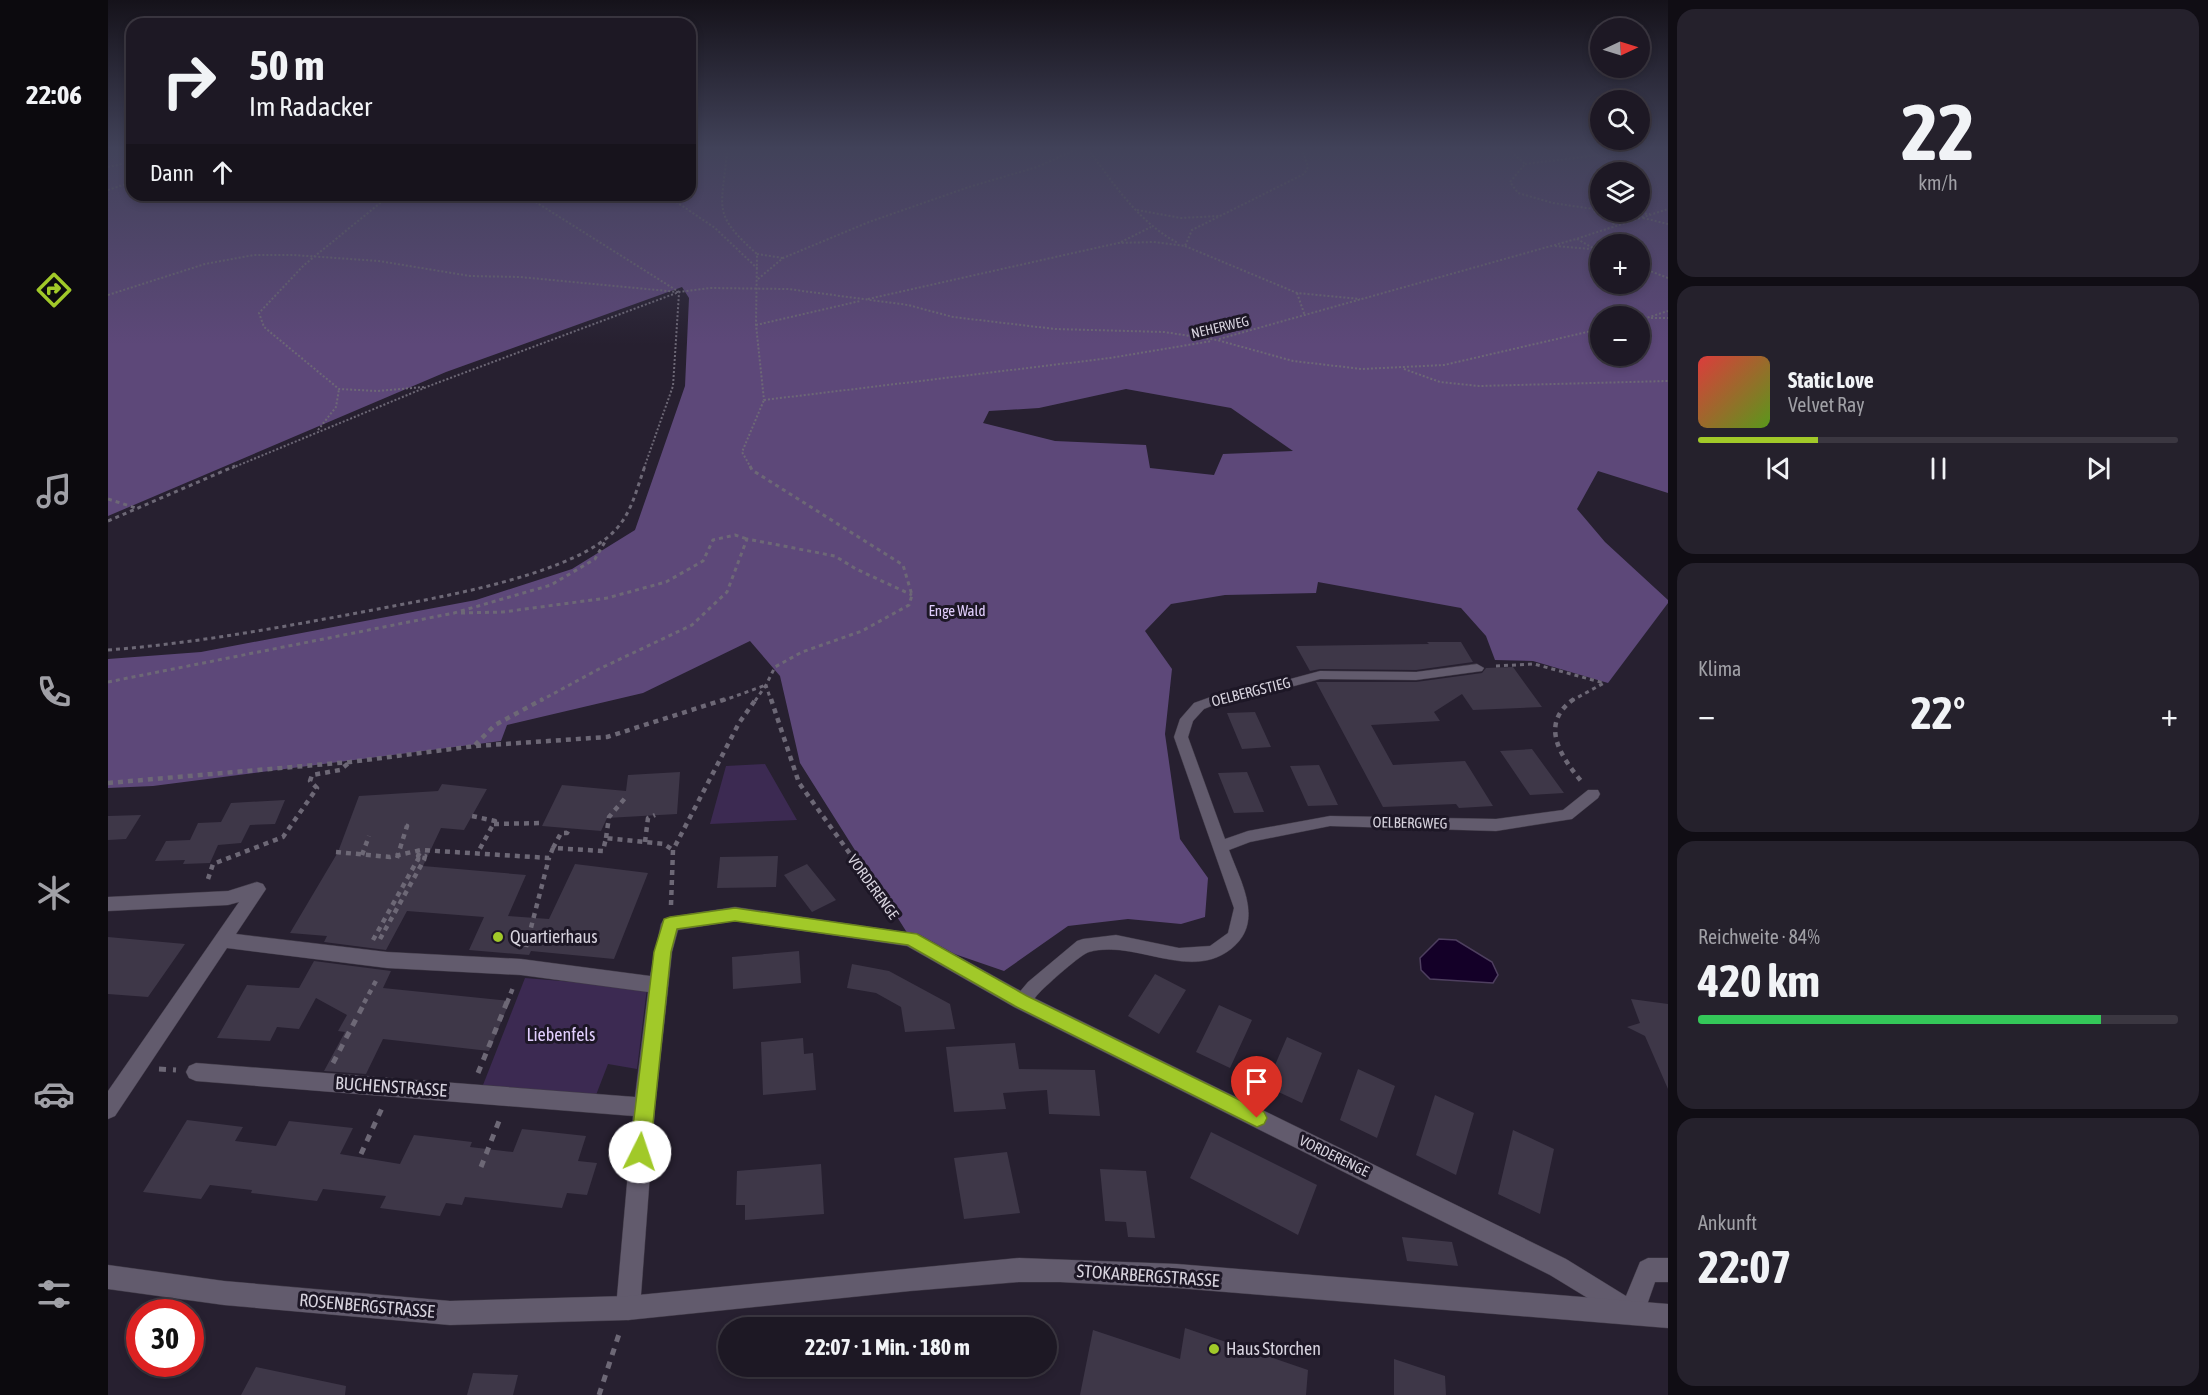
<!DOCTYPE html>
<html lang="de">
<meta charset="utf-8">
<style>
:root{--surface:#1d1824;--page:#25212c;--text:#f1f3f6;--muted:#a0a0a6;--line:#3b3741;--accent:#a1c929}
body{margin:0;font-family:"Asap Condensed",sans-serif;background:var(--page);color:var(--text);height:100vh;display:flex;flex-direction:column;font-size:22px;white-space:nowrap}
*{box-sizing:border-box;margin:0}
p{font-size:20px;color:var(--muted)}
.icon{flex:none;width:33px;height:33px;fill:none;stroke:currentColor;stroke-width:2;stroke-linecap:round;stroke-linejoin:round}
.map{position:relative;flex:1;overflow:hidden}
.side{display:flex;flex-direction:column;gap:9px;padding:9px;background:#100d14;width:540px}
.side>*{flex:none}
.hud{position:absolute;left:18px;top:18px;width:570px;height:183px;border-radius:18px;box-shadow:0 3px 9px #0003,0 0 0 2px var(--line);background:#1d1824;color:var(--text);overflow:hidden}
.needle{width:39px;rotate:86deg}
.fabs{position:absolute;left:1482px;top:18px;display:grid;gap:12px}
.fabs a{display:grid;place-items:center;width:60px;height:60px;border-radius:50%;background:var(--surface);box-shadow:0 3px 9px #0003,0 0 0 2px var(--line);font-size:30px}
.speed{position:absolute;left:18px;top:1299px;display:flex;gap:12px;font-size:30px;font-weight:700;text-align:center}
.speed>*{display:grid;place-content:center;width:78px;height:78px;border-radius:50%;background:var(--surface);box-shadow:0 3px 9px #0003,0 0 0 2px var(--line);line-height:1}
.speed .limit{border:9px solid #d22;background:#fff;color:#111}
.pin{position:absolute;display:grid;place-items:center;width:51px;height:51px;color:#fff;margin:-62px -26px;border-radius:50% 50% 50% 0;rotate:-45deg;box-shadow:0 0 6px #0007}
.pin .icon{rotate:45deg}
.me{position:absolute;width:66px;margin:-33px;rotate:4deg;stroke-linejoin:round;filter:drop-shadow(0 0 4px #0008)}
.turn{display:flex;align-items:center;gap:21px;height:126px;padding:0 24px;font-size:27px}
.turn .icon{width:78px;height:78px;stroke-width:2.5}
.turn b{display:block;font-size:42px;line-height:51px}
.then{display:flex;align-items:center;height:57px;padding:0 24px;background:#0003;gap:12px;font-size:22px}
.big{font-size:45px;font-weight:700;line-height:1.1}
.side .tile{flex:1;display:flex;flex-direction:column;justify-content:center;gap:9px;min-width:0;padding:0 21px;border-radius:18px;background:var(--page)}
.side .dial{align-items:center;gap:0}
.dial b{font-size:78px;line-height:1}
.song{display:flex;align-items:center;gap:18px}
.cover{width:72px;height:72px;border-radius:9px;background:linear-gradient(135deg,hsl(0 70% 55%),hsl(90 70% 35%))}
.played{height:6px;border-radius:3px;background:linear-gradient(90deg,var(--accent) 25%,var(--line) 25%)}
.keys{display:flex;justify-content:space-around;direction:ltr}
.heat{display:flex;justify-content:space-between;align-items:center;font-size:33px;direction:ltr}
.charge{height:9px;border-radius:4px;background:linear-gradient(90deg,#34c759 84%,var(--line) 0)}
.trip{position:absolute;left:610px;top:1317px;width:339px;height:60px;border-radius:30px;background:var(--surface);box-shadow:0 3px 9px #0003,0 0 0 2px var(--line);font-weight:700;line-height:60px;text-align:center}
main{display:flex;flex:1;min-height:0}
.dock{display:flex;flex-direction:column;width:108px;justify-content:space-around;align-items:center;background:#0c0a0e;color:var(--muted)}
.dock .icon{width:42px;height:42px}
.dock .current{color:var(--accent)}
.dock b{font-size:27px;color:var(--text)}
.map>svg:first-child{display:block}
</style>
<main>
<nav class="dock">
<b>22:06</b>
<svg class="icon current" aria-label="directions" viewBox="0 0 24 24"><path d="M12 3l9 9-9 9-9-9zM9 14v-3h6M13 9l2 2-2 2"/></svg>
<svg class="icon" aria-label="music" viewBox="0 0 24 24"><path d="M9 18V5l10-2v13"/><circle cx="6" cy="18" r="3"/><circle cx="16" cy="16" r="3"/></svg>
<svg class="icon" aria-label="phone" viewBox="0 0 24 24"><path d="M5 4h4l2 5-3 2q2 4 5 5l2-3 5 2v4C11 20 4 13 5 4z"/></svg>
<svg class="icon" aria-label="climate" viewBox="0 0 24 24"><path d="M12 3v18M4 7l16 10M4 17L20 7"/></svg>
<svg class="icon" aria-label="car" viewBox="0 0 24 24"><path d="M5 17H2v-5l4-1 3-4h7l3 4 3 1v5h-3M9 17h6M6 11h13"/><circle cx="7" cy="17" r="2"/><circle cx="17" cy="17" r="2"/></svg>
<svg class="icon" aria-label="filters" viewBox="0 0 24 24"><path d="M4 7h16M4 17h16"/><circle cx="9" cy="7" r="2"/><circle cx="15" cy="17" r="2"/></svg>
</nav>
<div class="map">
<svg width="1560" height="1395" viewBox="0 0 1560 1395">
<rect width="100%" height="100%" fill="#272030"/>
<!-- green -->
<path fill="#3c2a52" d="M 657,764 L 689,820 L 602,824 L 618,766 Z
M 417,978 L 539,988 L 529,1069 L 500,1064 L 488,1095 L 375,1085 Z"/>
<!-- forest -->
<path fill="#5d4879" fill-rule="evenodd" d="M 0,149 L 24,149 L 24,195 L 582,195 L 582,149 L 1560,149 L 1560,493 L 1490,471 L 1469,509 L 1497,542 L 1560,600 L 1560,603 L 1500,683 L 1425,661 L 1387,660 L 1378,636 L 1353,608 L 1210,582 L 1208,593 L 1117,595 L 1063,604 L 1037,631 L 1064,669 L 1057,734 L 1072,839 L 1100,878 L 1097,917 L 1073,924 L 1020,919 L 960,926 L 896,971 L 803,939 L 692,763 L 672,676 L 642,641 L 535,693 L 399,725 L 393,741 L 45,786 L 0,788 L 0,659 L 93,652 L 368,600 L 464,569 L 527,530 L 577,386 L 581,298 L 574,287 L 338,372 L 0,516 ZM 1492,172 L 1532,172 L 1532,212 L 1492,212 ZM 1492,244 L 1532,244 L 1532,284 L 1492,284 ZM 1492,316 L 1532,316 L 1532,356 L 1492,356 ZM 1018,389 L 1123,408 L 1185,451 L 1115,454 L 1106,475 L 1042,468 L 1038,445 L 947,441 L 875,423 L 881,411 L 931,408 Z"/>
<!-- water -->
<path fill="#140028" stroke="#4e3f5f" stroke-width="1.5" d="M 1331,939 L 1348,940 L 1384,962 L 1390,975 L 1385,983 L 1322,979 L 1313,970 L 1312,958 Z"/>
<!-- building -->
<path fill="#3e3748" d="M 1319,642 L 1353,642 L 1365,662 L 1308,670 L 1212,669 L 1202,671 L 1188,646 L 1321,644 Z
M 1405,667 L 1434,707 L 1365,710 L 1354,694 L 1326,712 L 1332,721 L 1263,725 L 1285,765 L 1357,761 L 1385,806 L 1351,808 L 1348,804 L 1275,807 L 1208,682 L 1308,682 L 1374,673 L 1378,668 Z
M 1147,712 L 1163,747 L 1134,749 L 1119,713 Z
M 1424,749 L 1456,793 L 1422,795 L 1392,751 Z
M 1211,765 L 1230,805 L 1200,806 L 1182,766 Z
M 572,772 L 569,814 L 499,818 L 493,831 L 434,826 L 454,785 L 518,791 L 520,775 Z
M 1139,772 L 1156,812 L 1126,813 L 1110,773 Z
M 334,784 L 379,789 L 356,830 L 333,828 L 315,866 L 418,875 L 400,916 L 441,919 L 467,864 L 540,873 L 506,959 L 423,951 L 421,955 L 361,950 L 376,917 L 299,911 L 278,950 L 216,942 L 219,936 L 182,933 L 230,852 L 251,796 L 330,791 Z
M 177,800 L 167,824 L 142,825 L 133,843 L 110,845 L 102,863 L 75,864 L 77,860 L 47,861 L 58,841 L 82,840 L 90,823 L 113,822 L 123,803 Z
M 33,815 L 18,839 L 0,840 L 0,816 Z
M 670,856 L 668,887 L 609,888 L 612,857 Z
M 699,864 L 728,900 L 704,912 L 676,875 Z
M 0,937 L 77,944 L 40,997 L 0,994 Z
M 691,951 L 693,983 L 625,989 L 624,957 Z
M 206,961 L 283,971 L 275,988 L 402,1001 L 381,1051 L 275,1039 L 258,1074 L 216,1071 L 237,1032 L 230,1031 L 239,1015 L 208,998 L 191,1029 L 169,1027 L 162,1041 L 109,1038 L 139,985 L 191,988 Z
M 744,964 L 781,971 L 842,1004 L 847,1029 L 797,1032 L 793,1007 L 768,993 L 739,988 Z
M 1047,974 L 1078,990 L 1051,1034 L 1020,1016 Z
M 1523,999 L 1560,1004 L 1560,1089 L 1537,1036 L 1519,1027 L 1532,1023 Z
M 1111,1005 L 1144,1020 L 1122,1068 L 1088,1052 Z
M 1179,1037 L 1214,1053 L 1194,1103 L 1158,1086 Z
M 695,1038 L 696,1054 L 705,1053 L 708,1090 L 655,1095 L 653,1042 Z
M 907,1043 L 911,1069 L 987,1070 L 992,1116 L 941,1114 L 939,1090 L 895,1093 L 898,1109 L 846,1112 L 838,1047 Z
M 1250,1069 L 1287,1086 L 1269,1138 L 1232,1120 Z
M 1327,1095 L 1366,1113 L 1348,1175 L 1308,1155 Z
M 79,1120 L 135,1127 L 127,1141 L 168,1146 L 181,1121 L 245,1128 L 232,1154 L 292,1164 L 306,1135 L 364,1142 L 362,1147 L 405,1152 L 414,1129 L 478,1136 L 470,1161 L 489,1163 L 479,1195 L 459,1193 L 454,1208 L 357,1197 L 354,1205 L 338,1203 L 332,1216 L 272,1208 L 278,1196 L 215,1189 L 209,1201 L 143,1193 L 144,1190 L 102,1185 L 93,1199 L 35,1192 Z
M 1405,1130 L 1446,1149 L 1432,1214 L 1390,1194 Z
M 1103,1132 L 1209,1185 L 1190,1235 L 1082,1178 Z
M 899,1152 L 912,1213 L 856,1219 L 846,1158 Z
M 713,1164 L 716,1214 L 637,1220 L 637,1205 L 628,1205 L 629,1171 Z
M 992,1169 L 1038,1171 L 1047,1238 L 1020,1237 L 1018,1222 L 997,1221 Z
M 1294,1237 L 1344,1242 L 1350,1266 L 1299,1261 Z
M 1077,1328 L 1200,1370 L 1198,1395 L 972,1395 L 985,1330 L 1072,1359 Z
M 1286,1359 L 1337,1376 L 1338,1395 L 1286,1395 Z
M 148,1367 L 238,1386 L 237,1395 L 133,1395 Z
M 365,1373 L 410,1375 L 405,1395 L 359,1395 Z"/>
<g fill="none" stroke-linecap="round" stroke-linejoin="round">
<defs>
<path id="lane" d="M 1369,664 L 1376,668 L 1374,671 L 1308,680 L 1212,679 L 1142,698 L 1113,702 L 1096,709 L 1085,721 L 1080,737 L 1117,839 L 1140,831 L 1222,816 L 1388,819 L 1455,810 L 1480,790 L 1490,790 L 1492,794 L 1490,798 L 1464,819 L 1388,831 L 1222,826 L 1142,842 L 1121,850 C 1133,883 1157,922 1123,949 C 1081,982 1028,939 981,952 C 973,954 940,984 932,992 C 928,996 924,1002 920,1006 C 915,1009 911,1008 907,1006 L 904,1001 L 920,982 L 969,941 L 975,939 L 1008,935 L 1071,948 L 1102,946 L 1120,933 L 1126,908 L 1066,737 L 1072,719 L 1086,703 L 1111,694 L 1142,690 L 1212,671 L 1308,672 Z"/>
<path id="street" d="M 149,882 L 155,884 L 158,889 L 128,934 L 279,952 L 413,959 L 542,976 L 553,924 L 556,919 L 562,917 L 627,907 L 810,934 L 920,995 L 1458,1259 L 1518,1296 L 1532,1262 L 1540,1258 L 1560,1258 L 1560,1282 L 1547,1282 L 1533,1322 L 1524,1325 L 1442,1275 L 906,1007 L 799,946 L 627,921 L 570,930 L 564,952 L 547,1107 L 532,1308 L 529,1317 L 520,1320 L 511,1317 L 508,1308 L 525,1116 L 88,1081 L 81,1078 L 78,1072 L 81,1066 L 88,1063 L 527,1097 L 540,992 L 413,975 L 279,968 L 119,948 L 7,1116 L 0,1119 L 0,1091 L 131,902 L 120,905 L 0,911 L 0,897 L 120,891 Z"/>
<path id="secondary" d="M 911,1258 L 1069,1264 L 1560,1304 L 1560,1328 L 1069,1288 L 952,1282 L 911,1282 L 802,1291 L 520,1320 L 342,1325 L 116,1305 L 0,1289 L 0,1265 L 116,1281 L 342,1301 L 520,1296 Z"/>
</defs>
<!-- lane casing -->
<use href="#lane" stroke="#403a47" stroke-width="1"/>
<!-- street casing -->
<use href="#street" stroke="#403a47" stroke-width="1"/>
<!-- secondary casing -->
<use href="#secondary" stroke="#403a47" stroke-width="1"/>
<!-- path-far3 -->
<path stroke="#6d6876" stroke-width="2" stroke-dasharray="2 2" stroke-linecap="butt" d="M 617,149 L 619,152 C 614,209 603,213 649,254 L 648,325 L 656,400
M 980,149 C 1006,184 1030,222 1070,243
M 1400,149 L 1417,164 L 1402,182 L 1410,193 L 1445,203 L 1492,210
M 1417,164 L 1541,149
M 0,167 L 24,162
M 0,190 L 24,182
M 282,195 L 196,265 L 151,313 L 156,327 L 231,389 L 269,391 L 316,387
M 424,195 L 426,201 L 571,292
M 558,195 L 607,228 L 650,269
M 1029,210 L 1073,218 L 1111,216
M 1486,211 L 1505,220 L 1506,227
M 1505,212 L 1542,214
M 1535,218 L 1560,224
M 1469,239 L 1492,252
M 1013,242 L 1043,227
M 1077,246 L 1189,293 L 1252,299
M 1447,246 L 1483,249
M 649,254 L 675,258
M 1532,267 L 1560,278
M 650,279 L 675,258 L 761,222 L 861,187 L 929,167 L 969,149
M 1189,293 L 1197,316
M 0,295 L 97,264 L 146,255 L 185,255 L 271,261 L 362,276 L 412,277 L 570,292
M 760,299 L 1010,243 L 1045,242 L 1077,246 L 1084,230 L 1196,174 L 1200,167 L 1194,149
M 1543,318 L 1560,318
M 1532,320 L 1560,311
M 648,325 L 752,301
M 1111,339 L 1468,239 L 1560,209
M 1296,369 L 1332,382 L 1371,386 L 1560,381
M 656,400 L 1002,358 L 1104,341
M 210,430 L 228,407 L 231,389
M 124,468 L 321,386 L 571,292 L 602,288 L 680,289 L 800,305 L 845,317 L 947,329 L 1056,332 L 1109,340 L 1185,361 L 1254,369 L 1336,365 L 1492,329
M 536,468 L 565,386 L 571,293
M 643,468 L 634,452 L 656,400"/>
<!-- path-far2 -->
<path stroke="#6d6876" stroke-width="3" stroke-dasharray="4 4" stroke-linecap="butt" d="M 642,466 L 644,470 L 795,565 L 804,595 L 801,605 L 754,631 L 694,652 L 667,667 L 658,685 L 663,701
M 0,499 L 28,508
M 0,521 L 127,466
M 353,613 L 395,612 L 499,598 L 558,582 L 595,561 L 605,540 L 627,535 L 639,539
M 0,650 C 91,643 180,626 270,609 C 332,597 451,577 500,537 C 523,518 527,493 537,466
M 1388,666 L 1426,664 L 1496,683 L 1463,701
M 0,682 L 346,613 L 443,585 L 487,559 L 498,540
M 432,701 L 489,670 L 584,625 L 619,592 L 639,539 L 727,556 L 748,569 L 804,595
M 614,701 L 658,685
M 647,701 L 658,685"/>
<!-- path-far1 -->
<path stroke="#6d6876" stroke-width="4.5" stroke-dasharray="5 5" stroke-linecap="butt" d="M 663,699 L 691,783 L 789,919
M 1466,699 C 1430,724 1453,757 1474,782
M 367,745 L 387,725 L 435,699
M 0,783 L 242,762 L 367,746 L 499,737 L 618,699
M 364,816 L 387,821 L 369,854
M 386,824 L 435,823
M 498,838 L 501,817 L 518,797
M 537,842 L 540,818 L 547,815
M 445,848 L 453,833 L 459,833 L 461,829
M 228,852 L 282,857 L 313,850 L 441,858 L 445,848 L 495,851 L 498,838 L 556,844 L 565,850
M 254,855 L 261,836
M 289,858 L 299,826 L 295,825
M 100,879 L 105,864 L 175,837 L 209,788 L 202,781 L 204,775 L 232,770 L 242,762
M 563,905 L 565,850 L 631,723 L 648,699
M 272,939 L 316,860 L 317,856 L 310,856 L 313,850
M 265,940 L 310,859 L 316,860
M 418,947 L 441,858
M 256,1003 L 269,979
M 399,1003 L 406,985"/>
<!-- path -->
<path stroke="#6d6876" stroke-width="5" stroke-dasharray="7 7" stroke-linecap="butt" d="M 225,1063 L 257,1002
M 51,1069 L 68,1070
M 370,1073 L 399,1002
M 253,1154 L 274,1108
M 373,1167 L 393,1116
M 491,1395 L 512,1331"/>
<!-- lane -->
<use href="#lane" fill="#625b6d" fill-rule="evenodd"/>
<!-- street -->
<use href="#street" fill="#625b6d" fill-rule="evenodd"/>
<!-- secondary -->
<use href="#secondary" fill="#625b6d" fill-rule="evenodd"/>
</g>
<!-- sky -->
<linearGradient id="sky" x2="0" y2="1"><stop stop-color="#15121a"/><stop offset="0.43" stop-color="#414259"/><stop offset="1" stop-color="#414259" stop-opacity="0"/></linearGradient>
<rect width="1560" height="345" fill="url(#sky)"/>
<!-- route -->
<path fill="#a1c929" stroke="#69831b" stroke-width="1.5" d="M 627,908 L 809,934 L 919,996 L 1156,1112 L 1159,1118 L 1156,1124 L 1149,1127 L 907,1006 L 800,945 L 627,921 L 569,929 L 563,952 L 542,1152 L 539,1158 L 532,1161 L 525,1158 L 522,1152 L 546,952 L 556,919 L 562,917 Z"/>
<!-- markers -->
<g fill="#a1c929" stroke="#1d1726" stroke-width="2">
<circle cx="390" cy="937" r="6"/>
<circle cx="1106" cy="1349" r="6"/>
</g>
<g text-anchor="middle" stroke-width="6" stroke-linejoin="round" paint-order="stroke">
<!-- far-street labels -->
<g font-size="14" fill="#d7d3de" stroke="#1d1726">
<text transform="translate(1112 327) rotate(-13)" y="5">NEHERWEG</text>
</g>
<!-- park labels -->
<g font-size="15" fill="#e2cffe" stroke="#1d1726">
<text x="849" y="616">Enge Wald</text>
</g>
<!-- street labels -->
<g font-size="15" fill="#d7d3de" stroke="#1d1726">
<text transform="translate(1143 692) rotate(-14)" y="5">OELBERGSTIEG</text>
<text transform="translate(1302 823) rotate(1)" y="5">OELBERGWEG</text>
<text transform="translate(765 887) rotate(54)" y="5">VORDERENGE</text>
<text transform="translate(1226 1156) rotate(26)" y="5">VORDERENGE</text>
</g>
<!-- near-poi labels -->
<g font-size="18" fill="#d7d3de" stroke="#1d1726" text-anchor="start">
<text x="402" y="943">Quartierhaus</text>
<text x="1118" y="1355">Haus Storchen</text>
</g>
<!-- near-park labels -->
<g font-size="18" fill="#e2cffe" stroke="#1d1726">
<text x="453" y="1041">Liebenfels</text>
</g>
<!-- near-street labels -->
<g font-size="18" fill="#d7d3de" stroke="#1d1726">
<text transform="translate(283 1087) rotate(4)" y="6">BUCHENSTRASSE</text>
<text transform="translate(1040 1276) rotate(4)" y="6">STOKARBERGSTRASSE</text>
<text transform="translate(259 1306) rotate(5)" y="6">ROSENBERGSTRASSE</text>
</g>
</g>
</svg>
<div class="fabs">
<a><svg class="needle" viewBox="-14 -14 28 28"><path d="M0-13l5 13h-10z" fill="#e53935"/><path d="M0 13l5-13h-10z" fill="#a0a0a6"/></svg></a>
<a><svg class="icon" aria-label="search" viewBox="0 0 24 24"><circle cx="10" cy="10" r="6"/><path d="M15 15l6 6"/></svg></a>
<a><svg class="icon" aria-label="layers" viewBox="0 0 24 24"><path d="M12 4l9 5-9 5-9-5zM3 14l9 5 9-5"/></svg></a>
<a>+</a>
<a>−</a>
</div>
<div class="speed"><div class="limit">30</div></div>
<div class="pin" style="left:1149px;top:1118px;background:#d93025"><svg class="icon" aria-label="arrive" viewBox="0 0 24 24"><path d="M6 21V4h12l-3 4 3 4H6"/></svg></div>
<svg class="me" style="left:532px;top:1152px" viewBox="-20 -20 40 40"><circle r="19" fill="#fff"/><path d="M0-13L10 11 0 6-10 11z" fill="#a1c929"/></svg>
<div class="trip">22:07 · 1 Min. · 180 m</div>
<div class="hud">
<div class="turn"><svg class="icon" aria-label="right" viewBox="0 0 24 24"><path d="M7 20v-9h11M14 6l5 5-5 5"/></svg><div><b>50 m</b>Im Radacker</div></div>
<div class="then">Dann<svg class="icon" aria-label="ahead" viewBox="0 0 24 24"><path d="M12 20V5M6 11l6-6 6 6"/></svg></div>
</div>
</div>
<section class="side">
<div class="tile dial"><b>22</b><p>km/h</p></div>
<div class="tile">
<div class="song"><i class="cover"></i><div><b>Static Love</b><p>Velvet Ray</p></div></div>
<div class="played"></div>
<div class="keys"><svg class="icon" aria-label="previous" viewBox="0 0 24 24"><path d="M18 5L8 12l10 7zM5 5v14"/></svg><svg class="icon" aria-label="pause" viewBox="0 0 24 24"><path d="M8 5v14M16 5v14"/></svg><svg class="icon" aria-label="next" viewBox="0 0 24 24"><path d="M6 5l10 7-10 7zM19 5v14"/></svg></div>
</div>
<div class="tile"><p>Klima</p>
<div class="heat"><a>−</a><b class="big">22°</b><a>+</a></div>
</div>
<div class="tile"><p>Reichweite · 84%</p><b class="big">420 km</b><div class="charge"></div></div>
<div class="tile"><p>Ankunft</p><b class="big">22:07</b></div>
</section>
</main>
